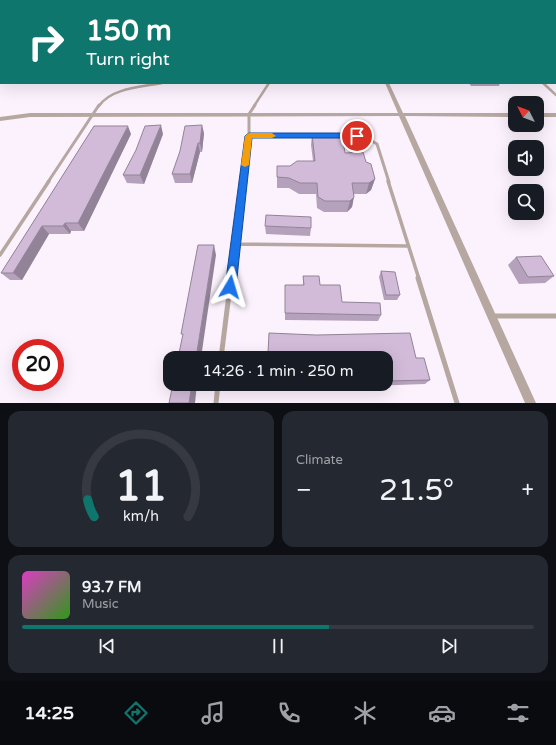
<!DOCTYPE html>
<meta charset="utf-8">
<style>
:root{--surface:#171b24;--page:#242831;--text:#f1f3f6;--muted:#9ea1a6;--line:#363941;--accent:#0f766e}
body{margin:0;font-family:"Varela Round",sans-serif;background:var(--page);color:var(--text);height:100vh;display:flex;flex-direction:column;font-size:15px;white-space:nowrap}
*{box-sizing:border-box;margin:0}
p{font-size:13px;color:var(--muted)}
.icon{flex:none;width:22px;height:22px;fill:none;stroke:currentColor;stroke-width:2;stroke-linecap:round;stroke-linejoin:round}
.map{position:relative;height:403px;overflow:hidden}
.drawer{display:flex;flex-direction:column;gap:8px;padding:8px;background:#0d0f14;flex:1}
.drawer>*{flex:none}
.banner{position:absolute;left:0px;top:0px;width:556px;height:84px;box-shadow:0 4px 16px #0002;background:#0f766e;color:#fff;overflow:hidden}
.needle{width:26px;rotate:312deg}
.tools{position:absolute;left:508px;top:96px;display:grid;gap:8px}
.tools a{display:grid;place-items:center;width:36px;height:36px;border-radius:8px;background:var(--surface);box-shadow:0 4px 16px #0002;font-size:20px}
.speed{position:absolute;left:12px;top:339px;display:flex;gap:8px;font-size:20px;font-weight:700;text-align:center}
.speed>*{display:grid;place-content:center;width:52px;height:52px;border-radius:50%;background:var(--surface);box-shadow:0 4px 16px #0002;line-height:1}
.speed .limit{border:6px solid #d22;background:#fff;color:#111}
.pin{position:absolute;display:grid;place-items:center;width:34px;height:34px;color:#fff;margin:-17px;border:2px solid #fff;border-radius:50%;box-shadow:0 1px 4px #0007}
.me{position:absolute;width:44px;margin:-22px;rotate:7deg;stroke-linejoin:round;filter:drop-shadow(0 0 3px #0008)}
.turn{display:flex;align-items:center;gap:14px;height:84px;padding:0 20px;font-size:18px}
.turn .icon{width:52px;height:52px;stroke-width:2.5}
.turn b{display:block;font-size:28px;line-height:34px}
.big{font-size:30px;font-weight:600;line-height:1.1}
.drawer .card{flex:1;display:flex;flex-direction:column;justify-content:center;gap:6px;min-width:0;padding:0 14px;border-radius:12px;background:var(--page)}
.drawer .dial{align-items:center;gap:0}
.dial svg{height:104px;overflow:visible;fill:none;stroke:var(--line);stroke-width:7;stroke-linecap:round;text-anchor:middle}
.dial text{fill:var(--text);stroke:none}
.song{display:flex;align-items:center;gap:12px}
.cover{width:48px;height:48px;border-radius:6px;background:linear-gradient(135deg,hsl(310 70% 55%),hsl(110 70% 35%))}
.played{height:4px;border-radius:2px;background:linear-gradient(90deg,var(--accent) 60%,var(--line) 60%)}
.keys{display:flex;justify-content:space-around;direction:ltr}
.heat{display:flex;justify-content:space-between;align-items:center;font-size:22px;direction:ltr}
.drawer .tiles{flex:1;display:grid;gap:8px;grid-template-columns:1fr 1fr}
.card:last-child{grid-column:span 2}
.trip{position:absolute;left:163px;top:351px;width:230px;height:40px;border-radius:12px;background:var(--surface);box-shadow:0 4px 16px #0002;font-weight:600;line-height:40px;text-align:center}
.tab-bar{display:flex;height:64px;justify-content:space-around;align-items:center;background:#090b0e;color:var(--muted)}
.tab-bar .icon{width:28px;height:28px}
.tab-bar .active{color:var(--accent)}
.tab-bar b{font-size:18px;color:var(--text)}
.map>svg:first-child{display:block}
</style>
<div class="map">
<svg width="556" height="403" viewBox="0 0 556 403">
<rect width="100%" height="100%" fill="#fbf2fe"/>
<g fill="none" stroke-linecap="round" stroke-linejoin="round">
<!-- service-far3 -->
<path stroke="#b6a7a0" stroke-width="2.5" d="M 543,83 L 556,95
M 99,106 C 111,88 142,87 162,83
M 254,106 L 269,83"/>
<!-- service-far2 -->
<path stroke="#b6a7a0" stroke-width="3" d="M 249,136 L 317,136
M 337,136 L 363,136 L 377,144 L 389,182
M 48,182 L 99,105
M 243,182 L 249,136 L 249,114 L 255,105"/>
<!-- service-far1 -->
<path stroke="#b6a7a0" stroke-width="3.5" d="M 388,181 L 419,279
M 235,244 L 408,246
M 0,255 L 49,181
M 231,279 L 243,181"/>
<!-- service -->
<path stroke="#b6a7a0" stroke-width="5" d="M 418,278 L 457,403
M 493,316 L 556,316
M 221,358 L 231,278
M 216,403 L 218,384"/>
<!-- minor -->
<path fill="#b6a7a0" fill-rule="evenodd" d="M 134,0 L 138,0 L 138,1 L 134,1 Z
M 348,0 L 352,0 L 353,1 L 349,1 Z
M 0,50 L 1,50 L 1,52 L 0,52 Z
M 385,83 L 389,83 L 403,113 L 515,113 L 515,117 L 405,116 L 536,403 L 525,403 L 399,116 L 30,117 L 0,121 L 0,117 L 30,113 L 398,113 Z
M 537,113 L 556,113 L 556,117 L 537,117 Z"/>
</g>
<!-- wall -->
<path fill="#b5a1bb" d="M 10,0 L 61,0 L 60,1 L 11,1 Z
M 366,0 L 556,0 L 556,16 L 555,16 L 555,1 L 367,1 Z
M 555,49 L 556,49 L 556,78 L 555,77 Z
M 469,83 L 500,83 L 499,86 L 471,86 Z
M 94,126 L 131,134 L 84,231 L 71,231 L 70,234 L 49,234 L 22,280 L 10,280 L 1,273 Z
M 204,133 L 202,152 L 200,152 L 192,183 L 175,183 L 172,174 Z
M 163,134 L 144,184 L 127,183 L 123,175 Z
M 312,134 L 345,153 L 366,162 L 375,179 L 371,190 L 366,194 L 354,194 L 352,207 L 347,212 L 324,212 L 317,208 L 316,194 L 299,194 L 289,188 L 277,188 L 277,166 L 290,166 L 313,161 L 311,145 Z
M 265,226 L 311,228 L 310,236 L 266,234 Z
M 516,257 L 554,276 L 545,283 L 519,284 L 508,265 Z
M 381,271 L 400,295 L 397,300 L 384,300 L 379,277 Z
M 303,276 L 320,285 L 342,302 L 381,315 L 378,321 L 285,320 L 285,292 L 303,285 Z
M 269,333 L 416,358 L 430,380 L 425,384 L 369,386 L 369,384 L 386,384 L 386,358 L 269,358 Z
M 282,384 L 351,386 L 348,391 L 282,390 Z"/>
<!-- shaded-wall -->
<path fill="#938398" d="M 111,0 L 116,0 L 116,1 L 110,1 Z
M 161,125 L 163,134 L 144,184 L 140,175 Z
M 202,125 L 204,133 L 202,152 L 200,143 Z
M 128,126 L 131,134 L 84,231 L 78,223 Z
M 198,143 L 200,152 L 192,183 L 190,174 Z
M 375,179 L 371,190 L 366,194 L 369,183 Z
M 354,197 L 352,207 L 347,212 L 350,201 Z
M 65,223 L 71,231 L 70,234 L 63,226 Z
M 42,226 L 49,234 L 22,280 L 13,273 Z
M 214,245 L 216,255 L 201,358 L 196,358 Z
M 192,384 L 197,384 L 195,403 L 189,403 Z"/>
<!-- building -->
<path fill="#d2bbd9" stroke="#938398" d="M 85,0 L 111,0 L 110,1 Z
M 308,0 L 338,0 L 338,1 L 308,1 Z
M 395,0 L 439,0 L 440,1 L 396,1 Z
M 512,0 L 556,0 L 556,7 L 555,7 L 555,1 L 514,1 Z
M 555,49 L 556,49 L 556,62 L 555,61 Z
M 161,125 L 140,175 L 123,175 L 136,150 L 145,126 Z
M 202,125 L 200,143 L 198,143 L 190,174 L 172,174 L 180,151 L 185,126 Z
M 94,126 L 128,126 L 78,223 L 65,223 L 63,226 L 42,226 L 13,273 L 1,273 Z
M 312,134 L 342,134 L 345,153 L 363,152 L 366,162 L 371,164 L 375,179 L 369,183 L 352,183 L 354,197 L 350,201 L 325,201 L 318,197 L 317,183 L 300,183 L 289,178 L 277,177 L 277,166 L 290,166 L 297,161 L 315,161 Z
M 266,215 L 311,217 L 311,228 L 265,226 Z
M 198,245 L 214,245 L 196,358 L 178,358 L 183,334 L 181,334 Z
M 541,256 L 554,276 L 528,277 L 516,257 Z
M 381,271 L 395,272 L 400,295 L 386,295 Z
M 303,276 L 319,276 L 320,285 L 340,285 L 342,302 L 380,303 L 381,315 L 285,313 L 285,285 L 304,285 Z
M 269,333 L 316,335 L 410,333 L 416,358 L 424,358 L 430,380 L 386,381 L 386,358 L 367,358 L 366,353 L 347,353 L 348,358 L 282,358 L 282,353 L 268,353 Z
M 173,384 L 192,384 L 189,403 L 169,403 Z
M 282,384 L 351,384 L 351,386 L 282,386 Z"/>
<!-- route -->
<path fill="#1a73e8" stroke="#114b97" d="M 249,133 L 357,133 L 361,136 L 357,138 L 252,138 L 236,287 L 234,290 L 230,292 L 226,290 L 225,287 L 245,136 Z"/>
<!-- slow -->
<path fill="#f59e0b" d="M 249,133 L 272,133 L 276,136 L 272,138 L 252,138 L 249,165 L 245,167 L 241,165 L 245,136 Z"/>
</svg>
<div class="tools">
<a><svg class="needle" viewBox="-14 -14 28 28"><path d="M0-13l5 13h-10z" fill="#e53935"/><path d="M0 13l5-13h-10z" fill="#9ea1a6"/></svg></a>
<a><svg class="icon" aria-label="sound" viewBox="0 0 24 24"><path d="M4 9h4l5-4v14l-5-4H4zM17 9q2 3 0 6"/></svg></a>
<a><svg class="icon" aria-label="search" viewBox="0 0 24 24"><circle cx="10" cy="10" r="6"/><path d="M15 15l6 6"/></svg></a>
</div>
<div class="speed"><div class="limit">20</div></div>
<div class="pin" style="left:357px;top:136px;background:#d93025"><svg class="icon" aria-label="arrive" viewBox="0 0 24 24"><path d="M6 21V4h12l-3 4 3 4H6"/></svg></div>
<svg class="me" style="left:230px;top:287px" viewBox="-20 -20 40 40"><path d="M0-17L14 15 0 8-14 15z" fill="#1a73e8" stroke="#fff" stroke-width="4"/></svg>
<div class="trip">14:26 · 1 min · 250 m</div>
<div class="banner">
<div class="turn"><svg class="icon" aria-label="right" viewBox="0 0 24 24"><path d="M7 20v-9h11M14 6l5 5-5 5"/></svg><div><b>150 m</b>Turn right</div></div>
</div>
</div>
<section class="drawer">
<div class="tiles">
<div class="card dial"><svg viewBox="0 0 100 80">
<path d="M14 69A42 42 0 1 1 86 69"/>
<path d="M14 69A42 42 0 0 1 9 56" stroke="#0f766e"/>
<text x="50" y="56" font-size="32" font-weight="700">11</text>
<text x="50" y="72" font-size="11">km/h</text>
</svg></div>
<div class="card"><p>Climate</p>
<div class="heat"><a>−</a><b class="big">21.5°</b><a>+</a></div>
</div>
<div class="card">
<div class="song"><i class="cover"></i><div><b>93.7 FM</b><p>Music</p></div></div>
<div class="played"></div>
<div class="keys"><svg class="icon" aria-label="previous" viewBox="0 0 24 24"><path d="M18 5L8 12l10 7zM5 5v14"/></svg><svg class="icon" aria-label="pause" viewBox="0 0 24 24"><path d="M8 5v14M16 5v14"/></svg><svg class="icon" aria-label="next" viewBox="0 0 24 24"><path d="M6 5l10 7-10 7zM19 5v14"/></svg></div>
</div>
</div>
</section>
<nav class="tab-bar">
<b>14:25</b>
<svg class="icon active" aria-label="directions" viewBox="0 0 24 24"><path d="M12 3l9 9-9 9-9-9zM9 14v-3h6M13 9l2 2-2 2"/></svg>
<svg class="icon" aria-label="music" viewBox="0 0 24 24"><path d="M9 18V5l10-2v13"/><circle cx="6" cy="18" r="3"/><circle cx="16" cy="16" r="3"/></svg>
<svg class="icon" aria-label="phone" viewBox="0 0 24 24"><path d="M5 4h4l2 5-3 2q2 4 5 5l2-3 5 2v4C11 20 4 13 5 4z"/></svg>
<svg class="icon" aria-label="climate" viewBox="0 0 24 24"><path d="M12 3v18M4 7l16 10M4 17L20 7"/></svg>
<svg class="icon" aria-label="car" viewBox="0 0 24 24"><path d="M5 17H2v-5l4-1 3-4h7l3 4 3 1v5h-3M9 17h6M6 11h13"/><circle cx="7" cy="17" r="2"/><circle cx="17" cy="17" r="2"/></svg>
<svg class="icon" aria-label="filters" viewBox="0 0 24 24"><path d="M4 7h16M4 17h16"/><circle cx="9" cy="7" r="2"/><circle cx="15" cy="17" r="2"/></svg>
</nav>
